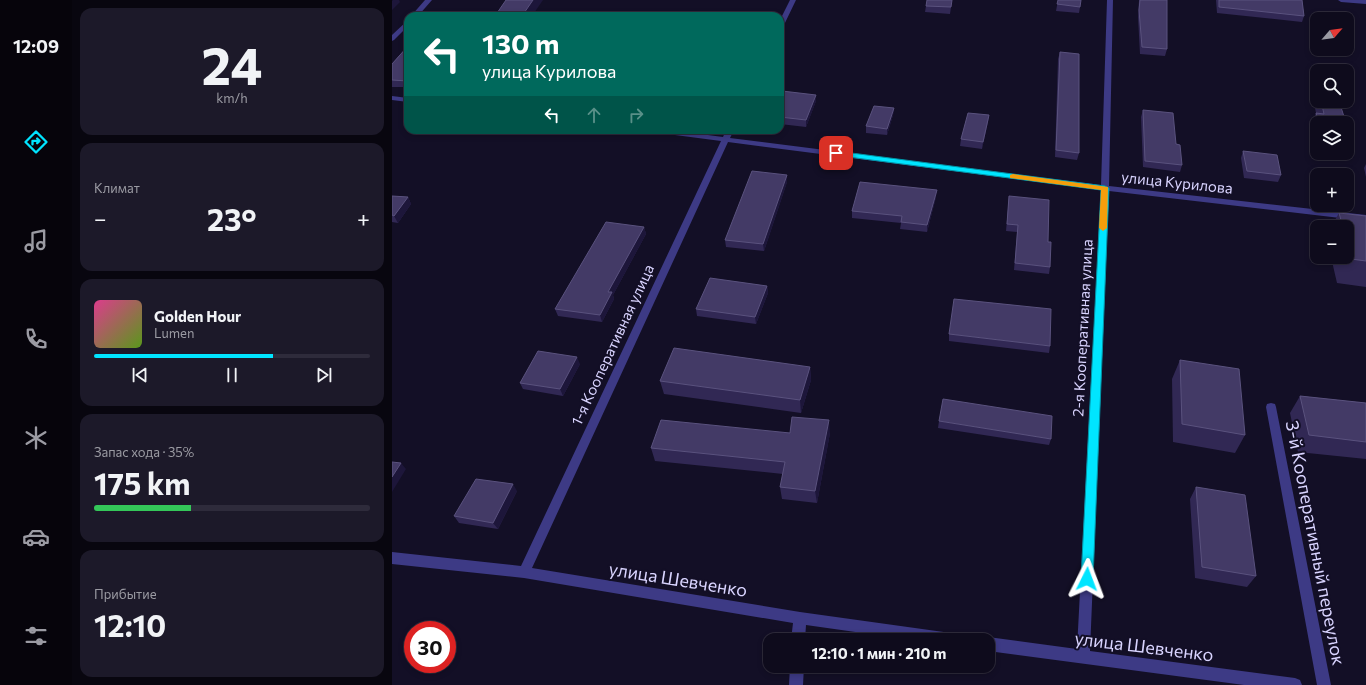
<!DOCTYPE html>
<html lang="ru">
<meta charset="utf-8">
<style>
:root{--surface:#0e0b1c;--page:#1c1929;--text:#f1f3f6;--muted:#9b9ba3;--line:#2e2b3b;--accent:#00e5ff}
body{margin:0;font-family:Commissioner,sans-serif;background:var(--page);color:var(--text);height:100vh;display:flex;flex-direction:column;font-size:15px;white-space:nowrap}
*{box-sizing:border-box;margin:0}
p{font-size:13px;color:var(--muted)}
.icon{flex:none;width:22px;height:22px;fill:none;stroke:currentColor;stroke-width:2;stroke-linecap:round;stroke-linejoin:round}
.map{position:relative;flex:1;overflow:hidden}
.drawer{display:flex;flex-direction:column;gap:8px;padding:8px;background:#08060f;width:320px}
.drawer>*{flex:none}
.banner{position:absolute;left:12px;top:12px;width:380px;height:122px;border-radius:12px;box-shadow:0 2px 6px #0003,0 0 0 1px var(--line);background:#00695c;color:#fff;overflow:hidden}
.needle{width:26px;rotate:62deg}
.buttons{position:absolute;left:918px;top:12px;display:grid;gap:8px}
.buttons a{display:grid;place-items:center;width:44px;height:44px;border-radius:8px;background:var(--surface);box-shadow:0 2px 6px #0003,0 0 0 1px var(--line);font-size:20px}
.speed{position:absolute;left:12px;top:621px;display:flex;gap:8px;font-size:20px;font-weight:700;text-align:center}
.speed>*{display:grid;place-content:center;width:52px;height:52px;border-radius:50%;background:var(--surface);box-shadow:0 2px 6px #0003,0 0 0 1px var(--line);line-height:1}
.speed .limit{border:6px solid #d22;background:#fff;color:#111}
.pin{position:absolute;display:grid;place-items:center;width:34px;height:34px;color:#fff;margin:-17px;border-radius:8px;box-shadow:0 2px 6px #0006}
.me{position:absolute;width:44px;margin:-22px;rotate:3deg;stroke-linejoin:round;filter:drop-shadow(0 0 3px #0008)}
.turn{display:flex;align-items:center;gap:14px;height:84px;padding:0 12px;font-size:18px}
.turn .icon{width:52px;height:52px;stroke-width:2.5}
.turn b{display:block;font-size:28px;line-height:34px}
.lanes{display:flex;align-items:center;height:38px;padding:0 12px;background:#0003;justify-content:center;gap:20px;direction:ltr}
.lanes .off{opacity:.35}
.big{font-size:30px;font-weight:700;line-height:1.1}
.drawer .tile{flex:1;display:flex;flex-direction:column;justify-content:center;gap:6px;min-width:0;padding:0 14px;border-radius:12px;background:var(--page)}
.drawer .dial{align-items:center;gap:0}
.dial b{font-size:52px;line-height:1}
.song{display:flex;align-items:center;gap:12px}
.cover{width:48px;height:48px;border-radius:6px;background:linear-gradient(135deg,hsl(330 70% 55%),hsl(90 70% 35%))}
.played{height:4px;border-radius:2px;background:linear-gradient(90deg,var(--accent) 65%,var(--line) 65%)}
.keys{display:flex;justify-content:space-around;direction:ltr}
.heat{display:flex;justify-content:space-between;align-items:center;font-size:22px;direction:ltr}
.charge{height:6px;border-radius:3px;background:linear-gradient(90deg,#34c759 35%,var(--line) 0)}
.trip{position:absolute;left:371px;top:633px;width:232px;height:40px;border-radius:12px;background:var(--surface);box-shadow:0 2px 6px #0003,0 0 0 1px var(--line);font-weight:700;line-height:40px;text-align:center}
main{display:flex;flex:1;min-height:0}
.tabs{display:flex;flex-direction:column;width:72px;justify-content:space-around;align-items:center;background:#06040b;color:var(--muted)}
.tabs .icon{width:28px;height:28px}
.tabs .active{color:var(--accent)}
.tabs b{font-size:18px;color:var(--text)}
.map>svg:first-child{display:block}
</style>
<main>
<nav class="tabs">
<b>12:09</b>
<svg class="icon active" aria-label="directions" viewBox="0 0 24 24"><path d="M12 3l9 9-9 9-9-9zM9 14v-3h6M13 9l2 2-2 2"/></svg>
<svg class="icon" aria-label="music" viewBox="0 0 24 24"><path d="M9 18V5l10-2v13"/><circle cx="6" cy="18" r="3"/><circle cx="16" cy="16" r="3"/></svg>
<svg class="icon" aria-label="phone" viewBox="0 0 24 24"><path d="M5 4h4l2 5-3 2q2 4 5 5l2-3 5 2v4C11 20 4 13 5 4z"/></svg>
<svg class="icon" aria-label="climate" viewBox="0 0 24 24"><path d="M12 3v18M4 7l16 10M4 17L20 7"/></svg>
<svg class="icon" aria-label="car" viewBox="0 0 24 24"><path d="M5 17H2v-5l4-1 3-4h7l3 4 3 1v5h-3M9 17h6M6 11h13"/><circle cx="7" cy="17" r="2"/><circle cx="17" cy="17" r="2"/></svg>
<svg class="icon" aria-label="filters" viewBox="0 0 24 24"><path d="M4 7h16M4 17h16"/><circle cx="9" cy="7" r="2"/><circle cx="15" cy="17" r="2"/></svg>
</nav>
<section class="drawer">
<div class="tile dial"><b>24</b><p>km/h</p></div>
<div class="tile"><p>Климат</p>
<div class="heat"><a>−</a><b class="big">23°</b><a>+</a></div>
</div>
<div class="tile">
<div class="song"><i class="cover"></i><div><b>Golden Hour</b><p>Lumen</p></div></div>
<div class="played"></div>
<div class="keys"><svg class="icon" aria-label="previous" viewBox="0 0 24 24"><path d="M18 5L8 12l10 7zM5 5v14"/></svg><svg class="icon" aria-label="pause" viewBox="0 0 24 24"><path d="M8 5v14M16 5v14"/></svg><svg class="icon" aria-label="next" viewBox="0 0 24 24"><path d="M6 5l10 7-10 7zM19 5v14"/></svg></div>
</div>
<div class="tile"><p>Запас хода · 35%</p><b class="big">175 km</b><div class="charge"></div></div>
<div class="tile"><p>Прибытие</p><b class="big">12:10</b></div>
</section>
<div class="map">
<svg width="974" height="685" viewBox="0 0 974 685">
<rect width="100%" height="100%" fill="#130f26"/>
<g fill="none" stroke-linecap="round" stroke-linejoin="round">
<!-- street -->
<path fill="#3d3a85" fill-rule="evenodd" d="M 33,0 L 40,0 L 26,16 L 19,16 Z
M 398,0 L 404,0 L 391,27 L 388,29 L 388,20 Z
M 715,0 L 721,0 L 717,186 L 974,215 L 974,221 L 717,191 L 698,651 L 903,678 L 908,680 L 910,685 L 852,685 L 596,651 L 596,640 L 591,640 L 596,637 L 685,649 L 709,190 L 336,142 L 140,568 L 408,612 L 566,634 L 571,635 L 573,640 L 520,640 L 414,625 L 413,640 L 399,640 L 401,623 L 132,578 L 0,564 L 0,552 L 129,566 L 329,141 L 260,132 L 256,130 L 278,130 L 331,137 L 334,130 L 342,130 L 338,138 L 709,185 Z
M 946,0 L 974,0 L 974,4 L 949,2 Z
M 16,20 L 16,26 L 2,40 L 0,41 L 0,35 Z
M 0,96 L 16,98 L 16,102 L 0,100 Z
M 879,403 L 883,404 L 884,407 L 939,685 L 925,685 L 874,407 L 875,404 Z
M 398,666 L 412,666 L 411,685 L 397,685 Z"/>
</g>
<!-- wall -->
<path fill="#312854" d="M 560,0 L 558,14 L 533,12 L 534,6 Z
M 666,0 L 688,7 L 687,13 L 664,11 Z
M 747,0 L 775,0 L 775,49 L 773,56 L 748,54 L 746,17 Z
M 824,0 L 910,0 L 912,16 L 910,22 L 825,13 Z
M 16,46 L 16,87 L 0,87 L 0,64 Z
M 668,52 L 687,153 L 685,160 L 663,157 L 666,59 Z
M 925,75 L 925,101 L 947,101 L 954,123 L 925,123 L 925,147 L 919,125 L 924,113 L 919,87 Z
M 388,96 L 424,101 L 414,127 L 388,124 Z
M 502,108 L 501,115 L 495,135 L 474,133 L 474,126 Z
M 751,110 L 784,144 L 790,165 L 788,172 L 751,167 L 749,117 Z
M 597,115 L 596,122 L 590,149 L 568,146 L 569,139 Z
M 955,126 L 959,138 L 955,146 Z
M 851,151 L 889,175 L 886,182 L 852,178 L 849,158 Z
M 974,164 L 974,177 L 972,168 Z
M 395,175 L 395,182 L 372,251 L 334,247 L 333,240 Z
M 0,196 L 16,197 L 19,204 L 6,223 L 0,222 Z
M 617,196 L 656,242 L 658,267 L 657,274 L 622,270 L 625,232 L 614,231 Z
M 544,197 L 535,232 L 508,229 L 509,223 L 460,218 L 460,211 Z
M 947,213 L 974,216 L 974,287 L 945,283 L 939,257 L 955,257 L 955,227 L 939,227 Z
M 252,227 L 254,234 L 221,295 L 222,299 L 210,322 L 166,316 L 163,309 Z
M 375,286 L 376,293 L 364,324 L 305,316 L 304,309 Z
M 557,334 L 658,346 L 657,353 L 557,341 Z
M 788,360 L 853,435 L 843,453 L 781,442 L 780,379 Z
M 188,364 L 171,396 L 131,389 L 128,383 Z
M 418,367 L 419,380 L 409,413 L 272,394 L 268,381 Z
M 908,396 L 974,403 L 974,459 L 906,452 L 898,413 Z
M 547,421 L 659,439 L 657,445 L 546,428 Z
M 398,433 L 438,433 L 425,503 L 390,499 L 388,487 L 391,474 L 263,461 L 259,448 Z
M 804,487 L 864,576 L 855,587 L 803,578 L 798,499 Z
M 125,491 L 106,529 L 67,523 L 62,516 Z"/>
<!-- shaded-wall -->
<path fill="#1d163a" d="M 1,0 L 7,0 L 8,2 L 0,10 L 0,1 Z
M 141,0 L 151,0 L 140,16 L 130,16 Z
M 424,95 L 424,101 L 414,127 L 414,120 Z
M 502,108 L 501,115 L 495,135 L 495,129 Z
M 597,115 L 596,122 L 590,149 L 591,142 Z
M 395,175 L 395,182 L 372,251 L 371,244 Z
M 545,190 L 544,197 L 535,232 L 535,225 Z
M 16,197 L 19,204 L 6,223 L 2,216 Z
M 252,227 L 254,234 L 221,295 L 222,299 L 210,322 L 208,315 L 216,292 Z
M 375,286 L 376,293 L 364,324 L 363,317 Z
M 185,357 L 188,364 L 171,396 L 168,389 Z
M 418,367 L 419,380 L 409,413 L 408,400 Z
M 437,420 L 438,433 L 425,503 L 423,491 Z
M 9,463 L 14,469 L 0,492 L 0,477 Z
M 121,484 L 125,491 L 106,529 L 101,523 Z"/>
<!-- building -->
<path fill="#433a66" stroke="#5a527e" d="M 114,0 L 141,0 L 130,16 L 103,16 Z
M 535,0 L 560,0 L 559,7 L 534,6 Z
M 666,0 L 689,0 L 688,7 L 665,4 Z
M 748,0 L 775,0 L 775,49 L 750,47 L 747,10 Z
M 827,0 L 910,0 L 912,16 L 827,7 Z
M 16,46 L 16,81 L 0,80 L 0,64 Z
M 668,52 L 687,54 L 687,153 L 664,150 Z
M 390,91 L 424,95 L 414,120 L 388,117 L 388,96 Z
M 929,101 L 947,101 L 954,123 L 927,123 L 924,113 L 932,114 Z
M 482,106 L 502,108 L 495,129 L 474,126 Z
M 751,110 L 781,113 L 784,144 L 788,145 L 790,165 L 753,161 Z
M 576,113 L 597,115 L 591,142 L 569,139 Z
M 955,126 L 959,138 L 955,138 Z
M 851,151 L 885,155 L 889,175 L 855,171 Z
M 360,171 L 395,175 L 371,244 L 333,240 Z
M 468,182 L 545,190 L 535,225 L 509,222 L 510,216 L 460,211 Z
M 0,196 L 16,197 L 2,216 L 0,215 Z
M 617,196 L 657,200 L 656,242 L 659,242 L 658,267 L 623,263 L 626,225 L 615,224 Z
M 947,213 L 974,216 L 974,261 L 959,259 L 955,243 L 955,227 L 951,227 Z
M 214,222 L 252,227 L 216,292 L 220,292 L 208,315 L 163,309 Z
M 318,278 L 375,286 L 363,317 L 304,309 Z
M 562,299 L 659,309 L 658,346 L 557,334 Z
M 282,348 L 418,367 L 408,400 L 268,381 Z
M 146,351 L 185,357 L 168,389 L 128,383 Z
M 788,360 L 847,369 L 853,435 L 790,424 Z
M 908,396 L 974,403 L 974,442 L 917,435 Z
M 551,399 L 660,416 L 659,439 L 547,421 Z
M 400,417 L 437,420 L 423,491 L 388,487 L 393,462 L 259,448 L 269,420 L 398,433 Z
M 0,462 L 9,463 L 0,477 Z
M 84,479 L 121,484 L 101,523 L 62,516 Z
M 804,487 L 853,495 L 864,576 L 810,567 Z"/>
<!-- route -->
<path fill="#00e5ff" stroke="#0095a6" d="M 444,151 L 713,186 L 717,188 L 701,579 L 699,583 L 695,585 L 691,583 L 689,579 L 709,190 L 441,155 L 441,152 Z"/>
<!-- slow -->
<path fill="#f59e0b" d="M 621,174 L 716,187 L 715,228 L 711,231 L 707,228 L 709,190 L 618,178 L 618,175 Z"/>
<g text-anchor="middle" stroke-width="4" stroke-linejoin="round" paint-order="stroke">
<!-- street labels -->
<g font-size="15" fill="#d9d4ff" stroke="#130f26">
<text transform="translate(785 183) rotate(6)" y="5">улица Курилова</text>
<text transform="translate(691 328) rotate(-87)" y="5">2-я Кооперативная улица</text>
<text transform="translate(221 345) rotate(-65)" y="5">1-я Кооперативная улица</text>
</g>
<!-- near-street labels -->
<g font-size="18" fill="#d9d4ff" stroke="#130f26">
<text transform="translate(923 543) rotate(79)" y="6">3-й Кооперативный переулок</text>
<text transform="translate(286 580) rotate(9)" y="6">улица Шевченко</text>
<text transform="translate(752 647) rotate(7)" y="6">улица Шевченко</text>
</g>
</g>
</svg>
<div class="buttons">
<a><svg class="needle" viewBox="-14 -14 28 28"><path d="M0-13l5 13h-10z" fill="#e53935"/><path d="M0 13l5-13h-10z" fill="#9b9ba3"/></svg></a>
<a><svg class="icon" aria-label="search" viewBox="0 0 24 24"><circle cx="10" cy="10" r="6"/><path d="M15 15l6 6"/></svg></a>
<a><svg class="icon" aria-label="layers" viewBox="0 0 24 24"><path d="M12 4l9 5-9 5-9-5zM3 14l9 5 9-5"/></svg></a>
<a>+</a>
<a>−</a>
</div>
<div class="speed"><div class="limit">30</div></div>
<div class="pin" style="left:444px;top:153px;background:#d93025"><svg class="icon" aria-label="arrive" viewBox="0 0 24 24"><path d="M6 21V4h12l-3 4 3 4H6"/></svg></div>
<svg class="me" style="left:695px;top:579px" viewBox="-20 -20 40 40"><path d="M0-17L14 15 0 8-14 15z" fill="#00e5ff" stroke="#fff" stroke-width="4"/></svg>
<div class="trip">12:10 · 1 мин · 210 m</div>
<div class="banner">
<div class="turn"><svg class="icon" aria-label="left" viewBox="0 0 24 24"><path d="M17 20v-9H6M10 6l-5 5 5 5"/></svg><div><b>130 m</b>улица Курилова</div></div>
<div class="lanes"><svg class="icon" aria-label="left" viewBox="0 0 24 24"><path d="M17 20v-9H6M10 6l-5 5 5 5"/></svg><svg class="icon off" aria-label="ahead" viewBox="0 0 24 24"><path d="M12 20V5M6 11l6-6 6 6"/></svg><svg class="icon off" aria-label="right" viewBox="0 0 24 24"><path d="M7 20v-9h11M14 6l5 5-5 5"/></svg></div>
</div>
</div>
</main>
